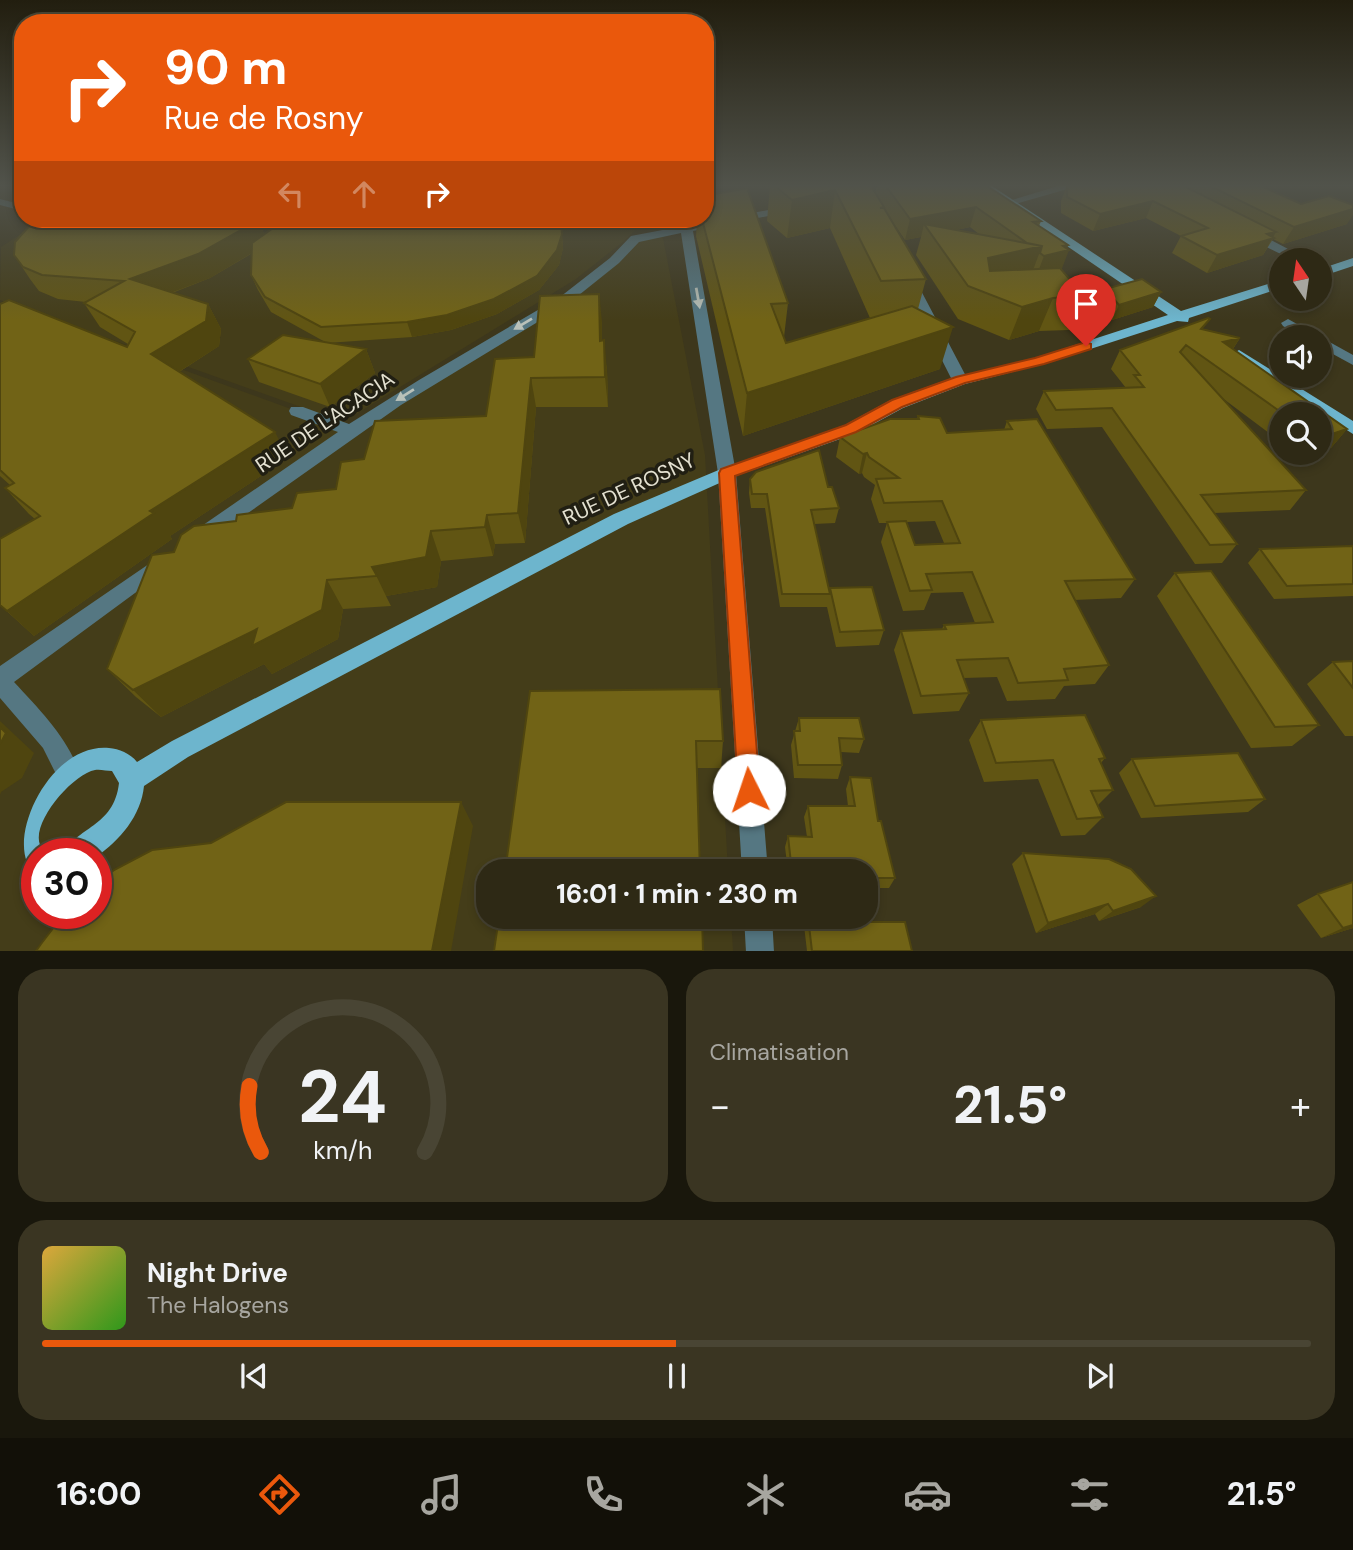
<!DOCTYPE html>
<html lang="fr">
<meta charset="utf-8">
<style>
:root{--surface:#2e2915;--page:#3a3522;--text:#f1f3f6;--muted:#a7a6a0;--line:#494534;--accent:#ea580c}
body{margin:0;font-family:"DM Sans",sans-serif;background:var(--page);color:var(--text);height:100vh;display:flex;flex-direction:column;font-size:26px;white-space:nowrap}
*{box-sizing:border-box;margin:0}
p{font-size:23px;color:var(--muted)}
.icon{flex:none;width:38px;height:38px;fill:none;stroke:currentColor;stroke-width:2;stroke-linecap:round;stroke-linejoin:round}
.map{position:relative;height:951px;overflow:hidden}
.details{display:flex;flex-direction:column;gap:18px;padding:18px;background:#19170c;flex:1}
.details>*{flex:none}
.guide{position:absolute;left:14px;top:14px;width:700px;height:214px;border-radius:28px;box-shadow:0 4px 10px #0003,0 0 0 2px var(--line);background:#ea580c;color:#fff;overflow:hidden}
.needle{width:46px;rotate:347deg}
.tools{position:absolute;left:1269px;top:248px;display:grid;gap:14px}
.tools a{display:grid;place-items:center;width:63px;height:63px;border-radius:50%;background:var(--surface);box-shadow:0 4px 10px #0003,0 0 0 2px var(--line);font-size:35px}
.speed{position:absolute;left:21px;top:838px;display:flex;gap:14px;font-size:35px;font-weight:700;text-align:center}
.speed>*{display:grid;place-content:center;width:91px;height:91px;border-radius:50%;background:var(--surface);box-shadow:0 4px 10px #0003,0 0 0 2px var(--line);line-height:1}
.speed .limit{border:10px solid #d22;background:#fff;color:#111}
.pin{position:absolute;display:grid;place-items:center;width:60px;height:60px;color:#fff;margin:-72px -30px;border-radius:50% 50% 50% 0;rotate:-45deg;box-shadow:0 0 7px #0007}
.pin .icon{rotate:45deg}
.me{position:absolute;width:77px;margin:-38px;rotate:356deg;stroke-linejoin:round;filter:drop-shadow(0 0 5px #0008)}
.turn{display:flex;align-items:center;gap:24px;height:147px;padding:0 35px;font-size:32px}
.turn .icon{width:91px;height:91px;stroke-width:2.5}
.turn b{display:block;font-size:49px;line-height:60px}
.lanes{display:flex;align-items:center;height:66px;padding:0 35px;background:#0003;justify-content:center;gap:35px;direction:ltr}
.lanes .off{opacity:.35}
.big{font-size:52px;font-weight:800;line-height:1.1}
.details .tile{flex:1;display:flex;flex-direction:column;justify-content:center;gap:10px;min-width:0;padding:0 24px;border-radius:28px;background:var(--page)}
.details .dial{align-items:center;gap:0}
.dial svg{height:182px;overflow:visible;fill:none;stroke:var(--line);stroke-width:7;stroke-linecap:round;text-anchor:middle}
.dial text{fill:var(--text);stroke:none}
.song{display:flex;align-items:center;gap:21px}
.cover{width:84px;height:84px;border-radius:10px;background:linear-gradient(135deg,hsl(40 70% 55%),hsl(110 70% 35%))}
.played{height:7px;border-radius:4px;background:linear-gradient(90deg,var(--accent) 50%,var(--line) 50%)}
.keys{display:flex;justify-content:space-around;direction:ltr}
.heat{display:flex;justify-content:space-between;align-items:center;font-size:38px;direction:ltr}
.details .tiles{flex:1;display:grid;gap:18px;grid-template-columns:1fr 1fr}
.tile:last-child{grid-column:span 2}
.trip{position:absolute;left:476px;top:859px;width:402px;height:70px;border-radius:28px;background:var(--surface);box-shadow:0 4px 10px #0003,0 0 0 2px var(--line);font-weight:800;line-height:70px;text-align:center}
.tab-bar{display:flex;height:112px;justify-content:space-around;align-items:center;background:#121008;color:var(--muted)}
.tab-bar .icon{width:49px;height:49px}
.tab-bar .selected{color:var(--accent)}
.tab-bar b{font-size:32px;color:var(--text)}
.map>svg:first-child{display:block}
</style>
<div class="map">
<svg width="1353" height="952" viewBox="0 0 1353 952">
<rect width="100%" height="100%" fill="#3d371c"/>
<!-- built -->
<path fill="#443d19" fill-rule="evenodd" d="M 44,219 L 643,219 L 645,221 L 624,241 L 576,279 L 343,422 L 0,300 L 1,247 Z
M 662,233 L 705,455 L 728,871 L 488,872 L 488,917 L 731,917 L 733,951 L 0,951 L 0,318 L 18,310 L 349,430 L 582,288 L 635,239 ZM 37,854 L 96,854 L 96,914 L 37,914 Z"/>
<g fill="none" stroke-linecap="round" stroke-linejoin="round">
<!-- minor -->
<path fill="#557782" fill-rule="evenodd" d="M 1058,186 L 1078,186 L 1008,206 L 1002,203 Z
M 0,199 L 23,205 L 23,211 L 0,205 Z
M 789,206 L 795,209 L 793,211 L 693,231 L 736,473 L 768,872 L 742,872 L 718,473 L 681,233 L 639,242 L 619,263 L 569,303 L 401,405 L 207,542 L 200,544 L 193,542 L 191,537 L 193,532 L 338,432 L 291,415 L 289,411 L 291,407 L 303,407 L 349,424 L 419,380 L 560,297 L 610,258 L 631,236 Z
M 1246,231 L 1254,231 L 1311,261 L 1295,261 L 1246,237 Z
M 910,279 L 917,283 L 968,380 L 965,383 L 960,385 L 952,380 L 903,283 Z
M 1288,319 L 1353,355 L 1353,365 L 1320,347 L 1320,338 L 1303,338 L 1283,326 L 1281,323 Z
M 162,555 L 169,558 L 172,563 L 169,568 L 14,682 C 39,709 64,734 78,768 L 75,776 L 66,780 L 57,776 L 43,748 L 0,698 L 0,666 Z
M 744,917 L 772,917 L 774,952 L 746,952 Z"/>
<!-- major -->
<path fill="#6db5cd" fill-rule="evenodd" d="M 979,186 L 992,186 L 1181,311 L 1281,280 L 1281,288 L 1189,318 L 1188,322 L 1177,321 L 1044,364 L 965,384 L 903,408 L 857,433 L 733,477 L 628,524 L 188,757 L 144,786 C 141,816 120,840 96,857 L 96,854 L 64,854 C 75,827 114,828 119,783 L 112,771 C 107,771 100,769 95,770 C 73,774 31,822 40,845 C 42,849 45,851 47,854 L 37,854 L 37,875 C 0,850 47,742 109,748 C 119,749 130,753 137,762 L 172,741 L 614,514 L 721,469 L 845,425 L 891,400 L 955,377 L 1035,358 L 1168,315 Z
M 1353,258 L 1353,266 L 1320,277 L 1320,269 Z
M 1239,350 L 1353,421 L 1353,434 L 1234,357 L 1232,354 Z"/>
</g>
<!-- wall -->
<path fill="#615513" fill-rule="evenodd" d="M 770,186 L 871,186 L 875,193 L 877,186 L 886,186 L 1041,221 L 1039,226 L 1068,245 L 1061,270 L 1084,296 L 1069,330 L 1039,331 L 1009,340 L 958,319 L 916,255 L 921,237 L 905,240 L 890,218 L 926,279 L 918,309 L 940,369 L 743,436 L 696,236 L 697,219 L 705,219 L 788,303 L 784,337 L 786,343 L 870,318 L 830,228 L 787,238 L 767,221 ZM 970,227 L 979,234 L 956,230 Z
M 1067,186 L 1261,186 L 1347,224 L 1283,244 L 1273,239 L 1263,255 L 1207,273 L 1172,253 L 1181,236 L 1146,218 L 1093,231 L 1061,213 L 1061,201 Z
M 39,219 L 259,219 L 264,234 L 561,223 L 563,248 L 559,265 L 539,290 L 497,314 L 451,330 L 412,337 L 327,343 L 366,349 L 375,373 L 330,407 L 259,382 L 248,359 L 327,343 L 271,312 L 258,290 L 251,275 L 251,254 L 210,278 L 172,293 L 208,304 L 221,329 L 219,346 L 179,372 L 288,458 L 170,536 L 172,539 L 34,636 L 0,605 L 35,519 L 29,514 L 5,488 L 10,485 L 0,476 L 0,304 L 127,347 L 128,344 L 100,327 L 84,303 L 86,302 L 58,299 L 39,291 L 30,279 L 14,255 Z
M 1105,289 L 1161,292 L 1153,307 L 1112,320 L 1099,304 Z
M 599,294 L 602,341 L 607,370 L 608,407 L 536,407 L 525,543 L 495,544 L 493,556 L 441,561 L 437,587 L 386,596 L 391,606 L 343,609 L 338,639 L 272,674 L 264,664 L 161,717 L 136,697 L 107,669 L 174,552 L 236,521 L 292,508 L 336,489 L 364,459 L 486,416 L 534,357 Z
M 1204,329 L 1240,338 L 1233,349 L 1347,429 L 1331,448 L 1320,415 L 1281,415 L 1281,442 L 1221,397 L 1306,490 L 1290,510 L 1214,513 L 1237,544 L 1222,563 L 1195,564 L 1102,427 L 1047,429 L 1036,409 L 1044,391 L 1126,388 L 1111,369 L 1120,350 Z
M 918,416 L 947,433 L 1004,430 L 1007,421 L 1135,579 L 1121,598 L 1074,600 L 1109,665 L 1095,684 L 1064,686 L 1055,699 L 1007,701 L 997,677 L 964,678 L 969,693 L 959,711 L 913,714 L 894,650 L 901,631 L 942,629 L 944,625 L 975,623 L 963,592 L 931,593 L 924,610 L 903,611 L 881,542 L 887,523 L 879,523 L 871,499 L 875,485 L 864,477 L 862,473 L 859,474 L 836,457 L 840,437 L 917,419 ZM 935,521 L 944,543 L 915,545 L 907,522 Z
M 1297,453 L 1316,453 L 1303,458 Z
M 750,479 L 828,487 L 839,508 L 835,523 L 814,524 L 829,591 L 884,630 L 879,645 L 836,647 L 827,607 L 780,607 L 765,508 L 751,508 L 749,493 Z
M 1353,546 L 1353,596 L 1274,599 L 1248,563 L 1260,549 Z
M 1175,573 L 1319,725 L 1292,746 L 1251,748 L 1157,596 Z
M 1353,661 L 1353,736 L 1345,736 L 1307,684 L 1333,662 Z
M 530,691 L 723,741 L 721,768 L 697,768 Z
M 799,718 L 864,739 L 859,753 L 841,752 L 842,765 L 838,779 L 794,778 L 791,745 Z
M 981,720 L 1105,758 L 1101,763 L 1113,790 L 1097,806 L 1103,817 L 1085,835 L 1061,836 L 1038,779 L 984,782 L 969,740 Z
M 1132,759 L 1265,799 L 1248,812 L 1141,818 L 1119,773 Z
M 850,777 L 878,821 L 895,878 L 889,888 L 866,888 L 866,872 L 788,872 L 785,847 L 788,836 L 807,837 L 804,817 L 808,806 L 848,806 L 846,789 Z
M 1023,853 L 1141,907 L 1099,921 L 1095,914 L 1036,933 L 1012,864 Z
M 1318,894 L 1353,928 L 1321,938 L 1297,905 Z
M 801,917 L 860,917 L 861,922 L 912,951 L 807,951 L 803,917 Z"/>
<!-- shaded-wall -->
<path fill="#4f450f" d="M 835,190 L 830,228 L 787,238 L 792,200 Z
M 1153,201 L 1146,218 L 1093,231 L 1100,214 Z
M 976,207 L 970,227 L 932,235 L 924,224 L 921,237 L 905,240 L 910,219 Z
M 1353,209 L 1353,215 L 1347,224 L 1283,244 L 1294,227 Z
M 257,219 L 259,219 L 267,244 L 210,278 L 144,303 L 130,279 Z
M 1276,232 L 1263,255 L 1207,273 L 1217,255 L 1267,234 Z
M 562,234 L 563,248 L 559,265 L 539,290 L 497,314 L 451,330 L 412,337 L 407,322 Z
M 1068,245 L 1066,251 L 1069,250 L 1061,271 L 1036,277 L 1044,256 L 1063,246 Z
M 1042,246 L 1030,278 L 980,290 L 988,258 Z
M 1161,292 L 1153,307 L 1112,320 L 1119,305 Z
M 599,294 L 602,322 L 602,370 L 600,341 Z
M 1053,298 L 1039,331 L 1009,340 L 1022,307 Z
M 208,304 L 221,329 L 219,346 L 166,380 L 151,354 Z
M 953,327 L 940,369 L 743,436 L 747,393 Z
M 1240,338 L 1228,356 L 1223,342 Z
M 604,340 L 607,370 L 608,407 L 605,377 Z
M 366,349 L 375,373 L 330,407 L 320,384 Z
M 531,378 L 536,407 L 525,543 L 518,513 Z
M 1347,429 L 1331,448 L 1320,452 L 1320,438 Z
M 275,432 L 288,458 L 170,536 L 172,539 L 34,636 L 7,611 L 150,511 Z
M 867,453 L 862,473 L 859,474 L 863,454 Z
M 1306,453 L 1316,453 L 1303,458 Z
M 487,515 L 495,544 L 493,556 L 485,527 Z
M 431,531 L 441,561 L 437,587 L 386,596 L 372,567 Z
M 327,580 L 343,609 L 338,639 L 272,674 L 264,664 L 161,717 L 133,690 Z
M 0,721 L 34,753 L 22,778 L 1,792 L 0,795 Z
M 461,802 L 473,826 L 451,951 L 432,951 Z
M 1156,896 L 1141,907 L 1099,921 L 1113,911 Z
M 1108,904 L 1095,914 L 1036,933 L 1048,923 Z
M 1353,925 L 1353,928 L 1321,938 L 1343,928 Z"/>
<!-- building -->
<path fill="#716316" stroke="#4f450f" stroke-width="2" d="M 775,186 L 871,186 L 884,207 L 880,208 L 884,208 L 926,279 L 881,281 L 835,190 L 792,200 Z
M 886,186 L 987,186 L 1041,221 L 1033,222 L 1068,245 L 1063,246 L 1069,250 L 1044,256 L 1040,253 L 1042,246 L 1027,243 L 976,207 L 910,219 Z
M 1067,186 L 1184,186 L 1276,232 L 1267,234 L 1274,238 L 1217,255 L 1181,236 L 1208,228 L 1153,201 L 1100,214 L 1067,197 Z
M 1210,186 L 1261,186 L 1301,204 L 1329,196 L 1353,205 L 1353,209 L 1294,227 Z
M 747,188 L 788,303 L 771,304 L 786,343 L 912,306 L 953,327 L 747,393 L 702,219 L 705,219 L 705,196 Z
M 39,219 L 257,219 L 257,221 L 198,254 L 130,279 L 208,304 L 206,321 L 151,354 L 275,432 L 150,511 L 154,513 L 7,611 L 0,605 L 0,539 L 40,516 L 5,488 L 14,483 L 0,470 L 0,304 L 9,300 L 127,347 L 135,332 L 84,303 L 124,281 L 42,275 L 23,267 L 14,255 L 15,242 L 32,223 Z
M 286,219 L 558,219 L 561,223 L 562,234 L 557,250 L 537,276 L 494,299 L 447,315 L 407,322 L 321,327 L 265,297 L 251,275 L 252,243 Z
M 924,224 L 1042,246 L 988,258 L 990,271 L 1060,268 L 1084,296 L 1053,298 L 1022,307 L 968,286 Z
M 1142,279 L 1161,292 L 1119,305 L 1105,289 Z
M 599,294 L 600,341 L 604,340 L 605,377 L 531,378 L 518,513 L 487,515 L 485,527 L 431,531 L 426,557 L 372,567 L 377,576 L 327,580 L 322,610 L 252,646 L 257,629 L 133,690 L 107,669 L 152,555 L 174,552 L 181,535 L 194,526 L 236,521 L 237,515 L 292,508 L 297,493 L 336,489 L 341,462 L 364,459 L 375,421 L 486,416 L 495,359 L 534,357 L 540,296 Z
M 1208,318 L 1210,319 L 1201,329 L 1240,338 L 1223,342 L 1347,429 L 1320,438 L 1320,415 L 1285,415 L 1186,345 L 1180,352 L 1306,490 L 1201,495 L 1237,544 L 1210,545 L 1112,408 L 1056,410 L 1044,391 L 1144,387 L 1134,375 L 1140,375 L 1120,350 Z
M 283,335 L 366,349 L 320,384 L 248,359 Z
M 918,416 L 940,418 L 947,433 L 1012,429 L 1007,421 L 1037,419 L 1135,579 L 1065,581 L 1109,665 L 1064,669 L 1068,680 L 1018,683 L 1008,658 L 957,660 L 969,693 L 921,696 L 901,631 L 946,629 L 944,625 L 993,622 L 972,572 L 926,574 L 932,590 L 910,591 L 887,522 L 906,521 L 915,545 L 960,543 L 942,501 L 884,503 L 876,479 L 899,478 L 869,457 L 867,453 L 863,454 L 840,437 L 890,419 L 919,419 Z
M 819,450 L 828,487 L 832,487 L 839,508 L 811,510 L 830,594 L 782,594 L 767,494 L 752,494 L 750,479 L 756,472 Z
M 1353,546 L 1353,584 L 1287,586 L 1260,549 Z
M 1211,571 L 1319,725 L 1275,727 L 1175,573 Z
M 872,587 L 884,630 L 840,632 L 830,588 Z
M 1353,661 L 1353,688 L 1333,662 Z
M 720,689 L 723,741 L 696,741 L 700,872 L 505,872 L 530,691 Z
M 1085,715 L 1105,758 L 1099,759 L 1113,790 L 1091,791 L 1103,817 L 1077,819 L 1053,760 L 996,763 L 981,720 Z
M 799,718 L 859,718 L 864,739 L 839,738 L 842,765 L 798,765 L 794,731 L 800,731 Z
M 0,727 L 6,733 L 0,744 Z
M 1238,753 L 1265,799 L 1155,806 L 1132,759 Z
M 850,777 L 871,778 L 878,821 L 881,821 L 895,878 L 866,878 L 866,872 L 792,872 L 788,836 L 812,837 L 808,806 L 855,806 Z
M 286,802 L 461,802 L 432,951 L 36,951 L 41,944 L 64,914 L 96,914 L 96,885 L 114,870 L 152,850 L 211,843 Z
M 1023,853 L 1109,859 L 1131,869 L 1156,896 L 1113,911 L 1108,904 L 1048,923 Z
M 1353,882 L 1353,925 L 1343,928 L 1318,894 Z
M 499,917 L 702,917 L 703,951 L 494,951 Z
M 808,917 L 860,917 L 861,922 L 905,922 L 912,951 L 812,951 Z"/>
<!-- one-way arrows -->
<defs><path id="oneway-solid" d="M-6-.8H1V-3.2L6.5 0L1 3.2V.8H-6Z" transform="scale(1.75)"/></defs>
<g fill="#b9c1b9">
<use href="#oneway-solid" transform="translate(698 298) rotate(80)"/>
<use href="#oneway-solid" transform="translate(523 324) rotate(149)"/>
<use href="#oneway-solid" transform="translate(405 395) rotate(148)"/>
</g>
<!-- sky -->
<linearGradient id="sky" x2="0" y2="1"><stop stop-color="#221e0f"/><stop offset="0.58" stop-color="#51534b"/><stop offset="1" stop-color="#51534b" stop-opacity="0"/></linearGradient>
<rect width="1353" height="320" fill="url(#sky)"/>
<!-- route -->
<path fill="#ea580c" stroke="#983908" stroke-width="2" d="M 1086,342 L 1091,344 L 1091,349 L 1044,364 L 965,383 L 902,407 L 856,432 L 735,476 L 760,790 L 757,798 L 749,801 L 741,798 L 738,790 L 719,473 L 721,469 L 846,425 L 892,400 L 956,377 L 1035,358 Z"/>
<g text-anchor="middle" stroke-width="7" stroke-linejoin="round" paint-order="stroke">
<!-- street labels -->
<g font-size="21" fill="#e4e1d1" stroke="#211f13">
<text transform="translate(325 422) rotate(-34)" y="7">RUE DE L'ACACIA</text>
<text transform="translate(629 489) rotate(-25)" y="7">RUE DE ROSNY</text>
</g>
</g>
</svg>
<div class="tools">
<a><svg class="needle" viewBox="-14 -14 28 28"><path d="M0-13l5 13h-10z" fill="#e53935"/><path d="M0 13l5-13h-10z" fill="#a7a6a0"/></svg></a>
<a><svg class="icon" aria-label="sound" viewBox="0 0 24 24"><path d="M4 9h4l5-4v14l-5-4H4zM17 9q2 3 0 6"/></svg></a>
<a><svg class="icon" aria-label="search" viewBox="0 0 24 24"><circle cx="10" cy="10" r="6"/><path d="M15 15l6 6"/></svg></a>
</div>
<div class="speed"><div class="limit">30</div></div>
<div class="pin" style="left:1086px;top:346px;background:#d93025"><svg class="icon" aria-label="arrive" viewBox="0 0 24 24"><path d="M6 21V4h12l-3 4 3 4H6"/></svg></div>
<svg class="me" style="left:749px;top:790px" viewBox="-20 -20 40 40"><circle r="19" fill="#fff"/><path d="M0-13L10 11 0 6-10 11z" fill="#ea580c"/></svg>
<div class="trip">16:01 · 1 min · 230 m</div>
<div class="guide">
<div class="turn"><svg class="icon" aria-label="right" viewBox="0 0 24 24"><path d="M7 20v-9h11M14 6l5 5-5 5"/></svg><div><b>90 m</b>Rue de Rosny</div></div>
<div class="lanes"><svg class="icon off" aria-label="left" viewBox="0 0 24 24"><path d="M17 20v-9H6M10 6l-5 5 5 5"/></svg><svg class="icon off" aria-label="ahead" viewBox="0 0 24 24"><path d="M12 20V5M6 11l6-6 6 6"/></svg><svg class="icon" aria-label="right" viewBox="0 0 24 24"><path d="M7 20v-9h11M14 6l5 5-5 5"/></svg></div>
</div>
</div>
<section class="details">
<div class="tiles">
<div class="tile dial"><svg viewBox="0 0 100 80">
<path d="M14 69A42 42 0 1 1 86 69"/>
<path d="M14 69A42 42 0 0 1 9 40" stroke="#ea580c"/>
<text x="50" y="56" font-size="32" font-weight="700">24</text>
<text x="50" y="72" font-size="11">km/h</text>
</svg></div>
<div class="tile"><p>Climatisation</p>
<div class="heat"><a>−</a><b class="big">21.5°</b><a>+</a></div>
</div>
<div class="tile">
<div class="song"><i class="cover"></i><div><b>Night Drive</b><p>The Halogens</p></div></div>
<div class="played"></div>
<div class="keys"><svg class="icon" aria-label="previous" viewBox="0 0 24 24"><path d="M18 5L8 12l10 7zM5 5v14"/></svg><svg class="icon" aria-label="pause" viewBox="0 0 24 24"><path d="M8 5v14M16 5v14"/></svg><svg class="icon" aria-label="next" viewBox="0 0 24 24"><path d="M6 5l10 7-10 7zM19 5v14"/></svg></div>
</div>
</div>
</section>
<nav class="tab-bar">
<b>16:00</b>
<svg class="icon selected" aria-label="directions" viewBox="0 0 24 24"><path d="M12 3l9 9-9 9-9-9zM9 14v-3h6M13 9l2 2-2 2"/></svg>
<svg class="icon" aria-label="music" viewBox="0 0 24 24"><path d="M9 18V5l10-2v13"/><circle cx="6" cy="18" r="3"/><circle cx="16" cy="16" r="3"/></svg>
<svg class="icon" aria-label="phone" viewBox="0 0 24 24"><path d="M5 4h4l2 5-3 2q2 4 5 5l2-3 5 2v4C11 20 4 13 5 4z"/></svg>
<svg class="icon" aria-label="climate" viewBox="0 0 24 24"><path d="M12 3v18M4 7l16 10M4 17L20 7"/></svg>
<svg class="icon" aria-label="car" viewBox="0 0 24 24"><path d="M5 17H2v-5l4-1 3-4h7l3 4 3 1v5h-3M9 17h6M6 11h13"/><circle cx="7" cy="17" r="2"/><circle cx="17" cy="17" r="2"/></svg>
<svg class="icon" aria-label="filters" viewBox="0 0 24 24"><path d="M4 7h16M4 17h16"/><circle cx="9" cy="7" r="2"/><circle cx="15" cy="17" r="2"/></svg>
<b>21.5°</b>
</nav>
